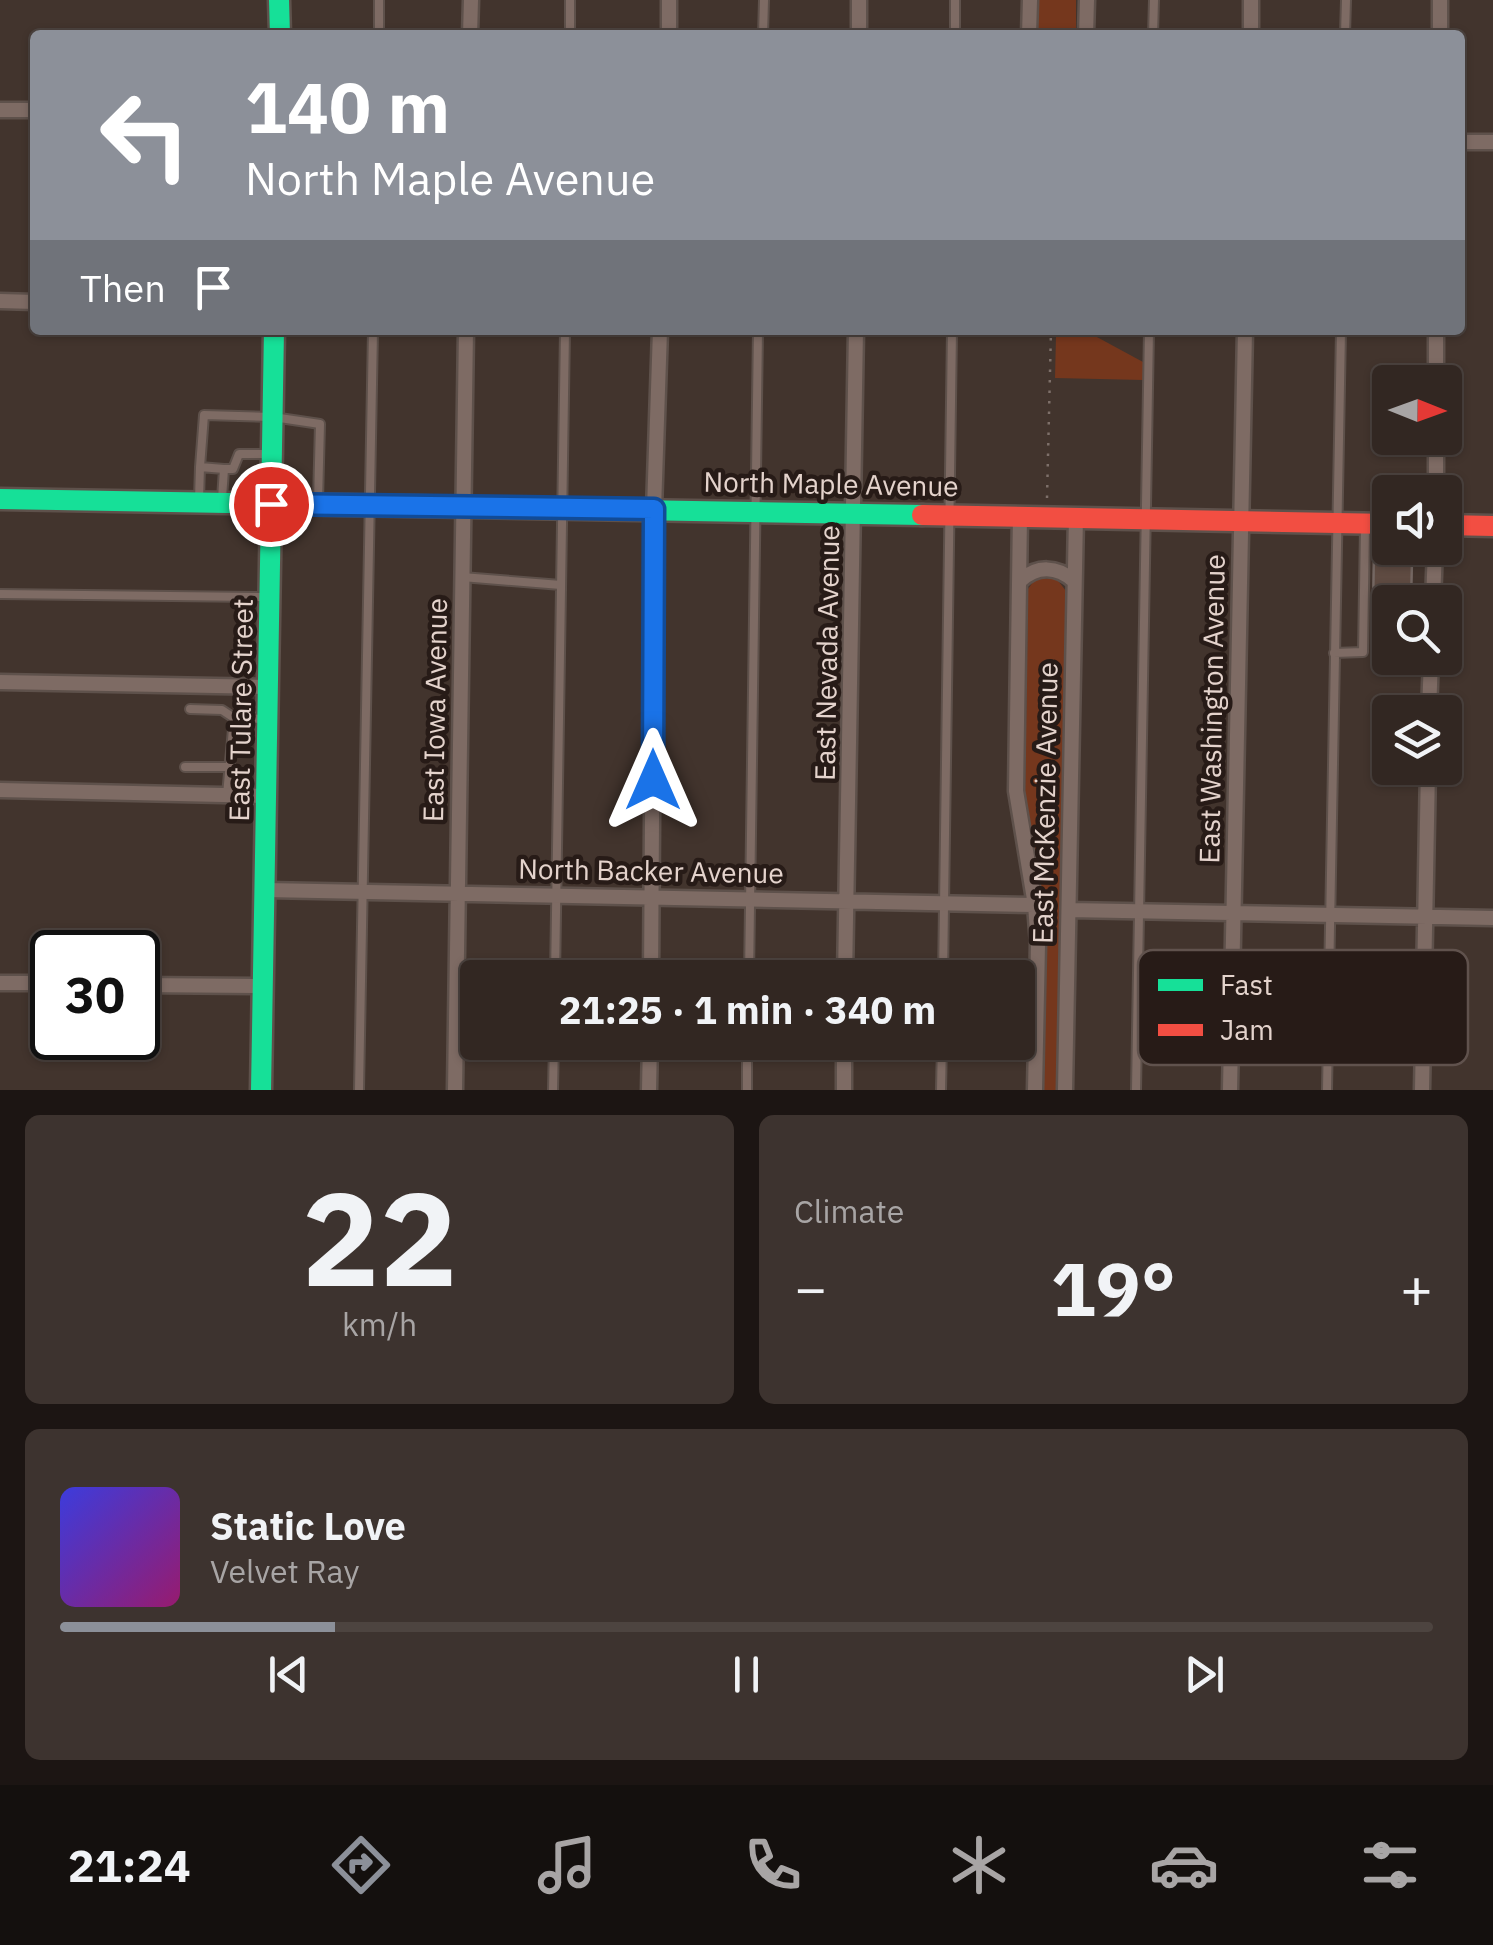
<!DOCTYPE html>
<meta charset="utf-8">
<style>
:root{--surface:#322722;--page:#3d332f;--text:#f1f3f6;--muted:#a8a5a5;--line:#4d4440;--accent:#8c9099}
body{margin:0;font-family:"IBM Plex Sans",sans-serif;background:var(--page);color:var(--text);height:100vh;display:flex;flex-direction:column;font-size:38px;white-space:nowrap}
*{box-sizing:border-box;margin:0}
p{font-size:32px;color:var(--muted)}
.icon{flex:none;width:55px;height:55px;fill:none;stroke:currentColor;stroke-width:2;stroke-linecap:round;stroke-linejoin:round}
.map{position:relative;height:1090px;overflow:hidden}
.drawer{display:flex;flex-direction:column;gap:25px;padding:25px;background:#1c1513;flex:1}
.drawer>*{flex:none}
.guide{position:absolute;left:30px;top:30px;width:1435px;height:305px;border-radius:10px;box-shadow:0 2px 8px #0004,0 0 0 2px var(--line);background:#8c9099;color:#fff;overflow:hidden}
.needle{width:65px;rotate:91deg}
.controls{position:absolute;left:1372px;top:365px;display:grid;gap:20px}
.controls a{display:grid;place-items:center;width:90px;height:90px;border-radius:10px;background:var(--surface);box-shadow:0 2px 8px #0004,0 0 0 2px var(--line);font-size:50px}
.speed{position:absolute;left:30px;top:930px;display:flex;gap:20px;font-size:50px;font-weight:700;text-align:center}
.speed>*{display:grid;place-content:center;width:130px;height:130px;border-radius:50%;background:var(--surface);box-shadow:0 2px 8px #0004,0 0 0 2px var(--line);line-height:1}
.speed .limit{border:5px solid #111;border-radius:15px;background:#fff;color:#111}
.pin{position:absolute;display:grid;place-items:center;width:85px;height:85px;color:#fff;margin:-42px;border:5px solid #fff;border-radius:50%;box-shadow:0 2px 10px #0007}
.me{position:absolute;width:110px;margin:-55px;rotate:0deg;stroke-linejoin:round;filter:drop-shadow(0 0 8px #0008)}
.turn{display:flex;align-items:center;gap:35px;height:210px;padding:0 50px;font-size:45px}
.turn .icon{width:130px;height:130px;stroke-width:2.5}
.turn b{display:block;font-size:70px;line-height:85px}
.then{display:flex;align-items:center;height:95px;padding:0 50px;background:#0003;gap:20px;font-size:38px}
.big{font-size:75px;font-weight:800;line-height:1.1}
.drawer .widget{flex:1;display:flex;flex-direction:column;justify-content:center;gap:15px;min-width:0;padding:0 35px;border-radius:15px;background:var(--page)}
.drawer .dial{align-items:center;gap:0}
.dial b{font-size:130px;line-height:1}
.song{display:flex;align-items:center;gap:30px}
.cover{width:120px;height:120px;border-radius:15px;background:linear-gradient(135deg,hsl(240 70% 55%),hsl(320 70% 35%))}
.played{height:10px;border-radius:5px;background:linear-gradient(90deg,var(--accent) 20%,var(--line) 20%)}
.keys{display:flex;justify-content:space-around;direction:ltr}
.heat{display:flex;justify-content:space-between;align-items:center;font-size:55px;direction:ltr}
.drawer .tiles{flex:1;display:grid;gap:25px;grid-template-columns:1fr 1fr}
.widget:last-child{grid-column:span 2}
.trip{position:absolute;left:460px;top:960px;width:575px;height:100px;border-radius:10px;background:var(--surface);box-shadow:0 2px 8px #0004,0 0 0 2px var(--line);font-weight:800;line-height:100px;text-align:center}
.menu{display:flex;height:160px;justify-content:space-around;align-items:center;background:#14100e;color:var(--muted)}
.menu .icon{width:70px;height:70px}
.menu .selected{color:var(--accent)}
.menu b{font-size:45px;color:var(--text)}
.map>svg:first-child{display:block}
</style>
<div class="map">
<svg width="1493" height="1090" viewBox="0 0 1493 1090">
<rect width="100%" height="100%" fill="#42342d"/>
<!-- green -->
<path fill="#75371d" d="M 1038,0 L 1076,0 L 1076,35 L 1038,35 Z
M 1071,330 L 1084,330 L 1143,362 L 1143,380 L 1055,378 L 1056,336 Z
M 1056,578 L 1066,591 L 1057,1090 L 1043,1090 L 1046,919 L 1025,794 L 1028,589 L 1035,579 Z"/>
<!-- building -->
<path fill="#5f4b42" stroke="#756863" stroke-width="2.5" d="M 1374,551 L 1406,552 L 1406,560 L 1412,560 L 1411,602 L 1390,602 L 1390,608 L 1373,608 Z"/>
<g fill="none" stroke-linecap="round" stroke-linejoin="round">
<defs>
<path id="lane" d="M 379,35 L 379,0
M 570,35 L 570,0
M 763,35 L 764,0
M 955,35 L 955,0
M 1153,35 L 1154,0
M 1345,35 L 1346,0
M 200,467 L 204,415 L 273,417 L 320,424 L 318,501
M 199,499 L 200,467 L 224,469
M 222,499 L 224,469 L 233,469 L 239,454 L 269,454
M 462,577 L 561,585
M 0,594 L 265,597
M 1334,653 L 1363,652 L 1365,527
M 190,709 L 222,710 L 234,718
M 185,767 L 228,767
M 227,795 L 234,718 L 266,719
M 555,978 L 565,330
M 749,978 L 758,330
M 943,978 L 952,330
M 359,1090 L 373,330
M 553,1090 L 554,1042
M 747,1090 L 747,1042
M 941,1090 L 942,1042
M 1136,1090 L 1149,330
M 1327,1090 L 1341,330"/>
<path id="street" d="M 470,35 L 471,0
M 669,35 L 669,0
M 859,35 L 859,0
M 1029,35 L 1030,0
M 1086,35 L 1087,0
M 1251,35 L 1251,0
M 1440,35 L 1440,0
M 0,110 L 35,110
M 1460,142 L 1493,142
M 0,301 L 35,302
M 1436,382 L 1436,330
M 1436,492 L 1436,438
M 1020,515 L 1016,791 L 1035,905 L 1038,944 L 1035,1090
M 1020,581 C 1037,565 1057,566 1074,581
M 1433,602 L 1435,548
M 0,682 L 269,687
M 1429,712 L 1431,658
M 0,790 L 267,796
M 266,890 L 1035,905
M 1069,910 L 1493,918
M 651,978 L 654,509 L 660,330
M 845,978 L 856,330
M 0,983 L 52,983
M 138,985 L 263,986
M 455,1090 L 466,330
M 649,1090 L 650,1042
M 844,1090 L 844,1042
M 1065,1090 L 1076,516
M 1230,1090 L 1245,330
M 1422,1090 L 1428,768"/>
<path id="fast" d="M 279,0 L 280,35
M 0,499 L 922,515
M 261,1090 L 274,330"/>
<path id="jam" d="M 922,515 L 1390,524
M 1445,525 L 1493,526"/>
</defs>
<!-- lane casing -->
<use href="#lane" stroke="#5e514b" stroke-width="12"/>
<!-- street casing -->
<use href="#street" stroke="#5e514b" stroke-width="19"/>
<!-- fast casing -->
<use href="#fast" stroke="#5e514b" stroke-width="25"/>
<!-- jam casing -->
<use href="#jam" stroke="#5e514b" stroke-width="25"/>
<!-- path -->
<path stroke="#7e706a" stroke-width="2.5" stroke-dasharray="2.5 8" stroke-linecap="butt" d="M 1047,498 L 1051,330"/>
<!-- lane -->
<use href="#lane" stroke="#7e6b64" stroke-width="8"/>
<!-- street -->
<use href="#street" stroke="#7e6b64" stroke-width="14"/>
<!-- fast -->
<use href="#fast" stroke="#16e098" stroke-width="20"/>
<!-- jam -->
<use href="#jam" stroke="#f24e42" stroke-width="20"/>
</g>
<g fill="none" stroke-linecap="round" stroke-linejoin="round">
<defs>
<path id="route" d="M 271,504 L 654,509 L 653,780"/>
</defs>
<!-- route casing -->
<use href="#route" stroke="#114b97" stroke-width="25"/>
<!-- route -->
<use href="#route" stroke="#1a73e8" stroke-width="18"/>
</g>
<g text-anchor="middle" stroke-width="9" stroke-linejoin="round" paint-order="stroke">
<!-- street labels -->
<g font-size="28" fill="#e4d3cc" stroke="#271b17">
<text transform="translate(831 484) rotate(1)" y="10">North Maple Avenue</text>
<text transform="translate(827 653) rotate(-89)" y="10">East Nevada Avenue</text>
<text transform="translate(1212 709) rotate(-89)" y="10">East Washington Avenue</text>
<text transform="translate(241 710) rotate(-89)" y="10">East Tulare Street</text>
<text transform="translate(435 710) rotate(-89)" y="10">East Iowa Avenue</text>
<text transform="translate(1045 803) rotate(-89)" y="10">East McKenzie Avenue</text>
<text transform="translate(651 871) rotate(1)" y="10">North Backer Avenue</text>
</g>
</g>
<!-- legend -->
<rect x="1138" y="950" width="330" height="115" rx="15" fill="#271b17" stroke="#60524d" stroke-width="2.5"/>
<rect x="1158" y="979" width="45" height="12" fill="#16e098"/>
<rect x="1158" y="1024" width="45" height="12" fill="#f24e42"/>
<g font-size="28" fill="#e4d3cc">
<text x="1220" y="995">Fast</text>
<text x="1220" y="1040">Jam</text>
</g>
</svg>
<div class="controls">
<a><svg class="needle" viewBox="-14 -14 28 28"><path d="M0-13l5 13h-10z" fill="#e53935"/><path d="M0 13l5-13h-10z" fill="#a8a5a5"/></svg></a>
<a><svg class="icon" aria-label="sound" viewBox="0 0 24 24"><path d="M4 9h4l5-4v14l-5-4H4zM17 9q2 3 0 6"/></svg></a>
<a><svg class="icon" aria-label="search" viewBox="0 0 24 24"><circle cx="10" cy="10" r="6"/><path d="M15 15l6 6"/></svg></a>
<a><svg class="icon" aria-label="layers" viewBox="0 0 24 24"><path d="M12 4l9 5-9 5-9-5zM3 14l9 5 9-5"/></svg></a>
</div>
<div class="speed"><div class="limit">30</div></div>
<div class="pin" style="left:271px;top:504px;background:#d93025"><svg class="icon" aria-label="arrive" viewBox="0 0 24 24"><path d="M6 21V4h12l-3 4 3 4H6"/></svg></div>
<svg class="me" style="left:653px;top:780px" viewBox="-20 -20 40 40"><path d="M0-17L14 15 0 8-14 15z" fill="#1a73e8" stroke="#fff" stroke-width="4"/></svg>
<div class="trip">21:25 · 1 min · 340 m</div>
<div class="guide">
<div class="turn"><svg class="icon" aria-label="left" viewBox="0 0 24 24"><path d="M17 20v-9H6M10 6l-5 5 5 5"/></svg><div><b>140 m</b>North Maple Avenue</div></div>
<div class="then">Then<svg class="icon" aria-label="arrive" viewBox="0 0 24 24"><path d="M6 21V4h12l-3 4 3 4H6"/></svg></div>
</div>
</div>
<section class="drawer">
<div class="tiles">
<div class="widget dial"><b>22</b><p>km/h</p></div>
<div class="widget"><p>Climate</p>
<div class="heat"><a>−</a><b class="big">19°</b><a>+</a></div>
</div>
<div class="widget">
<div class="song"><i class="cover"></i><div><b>Static Love</b><p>Velvet Ray</p></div></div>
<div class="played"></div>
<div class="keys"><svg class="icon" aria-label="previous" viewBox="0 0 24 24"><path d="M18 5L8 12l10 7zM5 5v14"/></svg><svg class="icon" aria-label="pause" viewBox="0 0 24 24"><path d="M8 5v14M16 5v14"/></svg><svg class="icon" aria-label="next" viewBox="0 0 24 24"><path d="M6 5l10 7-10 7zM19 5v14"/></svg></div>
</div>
</div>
</section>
<nav class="menu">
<b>21:24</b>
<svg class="icon selected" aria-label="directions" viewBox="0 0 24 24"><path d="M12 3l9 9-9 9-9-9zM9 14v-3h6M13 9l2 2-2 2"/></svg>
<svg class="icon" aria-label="music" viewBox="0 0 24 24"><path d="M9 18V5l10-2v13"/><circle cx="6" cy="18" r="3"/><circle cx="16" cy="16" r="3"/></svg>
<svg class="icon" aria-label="phone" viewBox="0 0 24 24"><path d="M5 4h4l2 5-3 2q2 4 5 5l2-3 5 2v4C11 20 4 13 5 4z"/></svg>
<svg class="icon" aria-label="climate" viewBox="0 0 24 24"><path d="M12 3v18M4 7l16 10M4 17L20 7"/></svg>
<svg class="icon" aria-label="car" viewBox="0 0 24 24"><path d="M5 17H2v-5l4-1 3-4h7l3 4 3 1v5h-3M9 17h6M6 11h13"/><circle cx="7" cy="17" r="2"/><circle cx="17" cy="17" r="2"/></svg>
<svg class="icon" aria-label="filters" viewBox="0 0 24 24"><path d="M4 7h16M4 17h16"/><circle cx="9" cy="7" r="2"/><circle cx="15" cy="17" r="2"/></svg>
</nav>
